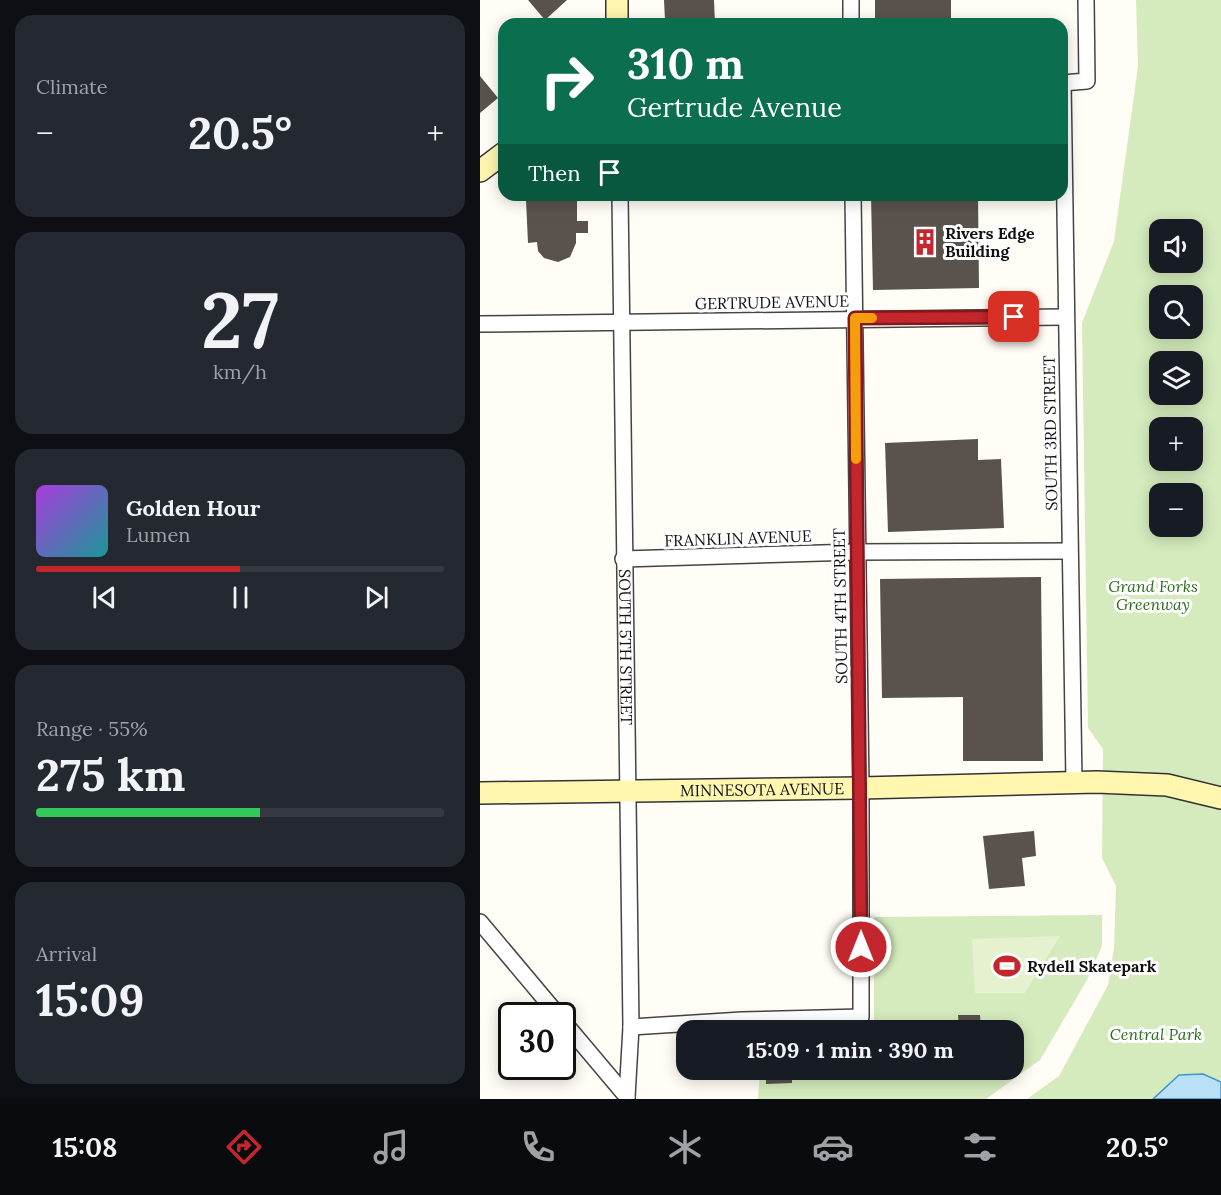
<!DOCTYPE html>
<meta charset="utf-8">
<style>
:root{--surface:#171b24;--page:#242831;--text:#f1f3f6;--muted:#9ea1a6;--line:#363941;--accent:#c4262e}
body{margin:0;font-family:Lora,serif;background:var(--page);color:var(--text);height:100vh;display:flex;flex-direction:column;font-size:22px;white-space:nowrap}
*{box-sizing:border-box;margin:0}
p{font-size:20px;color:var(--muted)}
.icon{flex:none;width:33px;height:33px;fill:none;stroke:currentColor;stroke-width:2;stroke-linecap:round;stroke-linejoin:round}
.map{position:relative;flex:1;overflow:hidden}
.sheet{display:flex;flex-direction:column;gap:15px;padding:15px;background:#0d0f14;width:480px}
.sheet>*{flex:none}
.banner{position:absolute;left:18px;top:18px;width:570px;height:183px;border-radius:18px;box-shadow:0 3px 15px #0003;background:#0b6e4f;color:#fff;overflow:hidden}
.controls{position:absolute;left:669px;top:219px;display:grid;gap:12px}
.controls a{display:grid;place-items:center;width:54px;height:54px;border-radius:12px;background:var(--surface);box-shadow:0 3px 15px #0003;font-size:30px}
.speed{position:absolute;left:18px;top:1002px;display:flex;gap:12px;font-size:30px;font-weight:700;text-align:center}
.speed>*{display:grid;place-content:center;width:78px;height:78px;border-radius:50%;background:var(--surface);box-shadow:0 3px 15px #0003;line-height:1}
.speed .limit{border:3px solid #111;border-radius:9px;background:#fff;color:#111}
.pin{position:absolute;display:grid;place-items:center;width:51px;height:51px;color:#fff;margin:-26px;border-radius:12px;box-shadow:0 3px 9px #0006}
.me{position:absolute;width:66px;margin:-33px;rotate:0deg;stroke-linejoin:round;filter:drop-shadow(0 0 4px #0008)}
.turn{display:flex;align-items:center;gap:21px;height:126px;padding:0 30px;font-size:27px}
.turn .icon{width:78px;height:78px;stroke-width:2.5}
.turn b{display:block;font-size:42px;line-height:51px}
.then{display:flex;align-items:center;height:57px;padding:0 30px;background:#0003;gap:12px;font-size:22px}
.big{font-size:45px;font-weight:700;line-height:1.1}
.sheet .tile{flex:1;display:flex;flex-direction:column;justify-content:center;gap:9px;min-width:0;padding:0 21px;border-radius:18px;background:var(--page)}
.sheet .dial{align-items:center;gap:0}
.dial b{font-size:78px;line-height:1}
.song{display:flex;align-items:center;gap:18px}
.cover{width:72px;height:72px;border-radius:9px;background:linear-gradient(135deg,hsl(280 70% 55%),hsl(180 70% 35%))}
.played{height:6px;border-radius:3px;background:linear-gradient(90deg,var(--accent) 50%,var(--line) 50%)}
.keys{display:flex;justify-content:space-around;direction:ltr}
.heat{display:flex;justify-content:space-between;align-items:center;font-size:33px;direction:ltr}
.charge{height:9px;border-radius:4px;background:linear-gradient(90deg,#34c759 55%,var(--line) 0)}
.trip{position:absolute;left:196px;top:1020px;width:348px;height:60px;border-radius:18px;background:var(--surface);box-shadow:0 3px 15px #0003;font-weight:700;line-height:60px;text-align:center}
.menu{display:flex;height:96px;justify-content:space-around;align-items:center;background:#090b0e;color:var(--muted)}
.menu .icon{width:42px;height:42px}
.menu .current{color:var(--accent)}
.menu b{font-size:27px;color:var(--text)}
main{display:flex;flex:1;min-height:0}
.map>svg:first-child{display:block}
</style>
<main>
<section class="sheet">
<div class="tile"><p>Climate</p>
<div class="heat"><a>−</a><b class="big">20.5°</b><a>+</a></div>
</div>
<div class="tile dial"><b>27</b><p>km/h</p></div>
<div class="tile">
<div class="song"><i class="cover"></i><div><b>Golden Hour</b><p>Lumen</p></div></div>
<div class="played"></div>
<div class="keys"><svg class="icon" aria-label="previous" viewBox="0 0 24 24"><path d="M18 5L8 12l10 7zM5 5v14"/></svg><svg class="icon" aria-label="pause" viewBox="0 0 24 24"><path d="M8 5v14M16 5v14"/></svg><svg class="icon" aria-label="next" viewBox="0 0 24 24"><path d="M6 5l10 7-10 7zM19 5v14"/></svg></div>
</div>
<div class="tile"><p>Range · 55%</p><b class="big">275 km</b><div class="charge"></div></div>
<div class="tile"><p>Arrival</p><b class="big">15:09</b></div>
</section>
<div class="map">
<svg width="741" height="1099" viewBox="0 0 741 1099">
<rect width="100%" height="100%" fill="#fffdf5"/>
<!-- green -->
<path fill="#d5ebbd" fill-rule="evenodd" d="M 656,0 L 741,0 L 741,1099 L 547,1099 L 579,1076 L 628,985 L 634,948 L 636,886 L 622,858 L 623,749 L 608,728 L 602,323 L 634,241 L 658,66 ZM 680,230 L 712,230 L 712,262 L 680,262 ZM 680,296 L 712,296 L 712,328 L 680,328 ZM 680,362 L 712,362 L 712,394 L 680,394 ZM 680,428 L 712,428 L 712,460 L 680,460 ZM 680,494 L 712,494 L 712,526 L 680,526 Z
M 622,915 L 622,946 L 607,980 L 560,1060 L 506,1099 L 278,1099 L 280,1070 L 534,1070 L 534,1030 L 325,1030 L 394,1026 L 394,917 Z"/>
<!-- pitch -->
<path fill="#e6f2cf" d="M 580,936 L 545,993 L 495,993 L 492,939 Z"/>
<!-- water -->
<path fill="#b9e0f7" stroke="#3f96cf" stroke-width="1.5" d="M 723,1074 L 741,1082 L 741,1099 L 673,1099 L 699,1075 Z"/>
<!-- building -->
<path fill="#5a524d" d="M 48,0 L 87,0 L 65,20 Z
M 184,0 L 234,0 L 235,24 L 210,24 L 210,19 L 185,20 Z
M 395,0 L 471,0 L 471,24 L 395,24 Z
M 0,76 L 18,98 L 0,113 Z
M 55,195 L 97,195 L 97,221 L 108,221 L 108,233 L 96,233 L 96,243 L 90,257 L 78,262 L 64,258 L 58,251 L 57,242 L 48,243 L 46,200 L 55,199 Z
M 391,195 L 498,195 L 499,288 L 393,290 Z
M 498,439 L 498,460 L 521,459 L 524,528 L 408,532 L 405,443 Z
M 561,577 L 563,761 L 483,761 L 483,697 L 402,698 L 400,579 Z
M 554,831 L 556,856 L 542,858 L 545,886 L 509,889 L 503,836 Z
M 478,1015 L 500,1015 L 501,1030 L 479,1030 Z
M 286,1070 L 312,1070 L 312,1083 L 286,1084 Z"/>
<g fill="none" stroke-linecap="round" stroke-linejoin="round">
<defs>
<g id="street">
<path d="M 371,0 L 371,24"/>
<path d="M 582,83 L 607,81 L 606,0"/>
<path d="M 583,83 L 594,782"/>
<path id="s1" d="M 140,195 L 151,1027 L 147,1097"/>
<path d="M 0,324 C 195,322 390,318 586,317"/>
<path d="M 143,559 L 376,552 L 589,551"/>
<path d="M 0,922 L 79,1016"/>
<path d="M 82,1020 L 147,1097"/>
<path d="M 151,1027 L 262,1020 L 381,1017 L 381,788 L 373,195"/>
</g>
<g id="secondary">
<path d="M 137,0 L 137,24"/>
<path d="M 0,171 L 24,153"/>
<path id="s2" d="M 0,793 L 381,788 L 617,782 L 687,785 L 741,798"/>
</g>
</defs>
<!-- street casing -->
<use href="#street" stroke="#444" stroke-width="18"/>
<!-- secondary casing -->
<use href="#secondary" stroke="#333" stroke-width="24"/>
<!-- street -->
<use href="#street" stroke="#fff" stroke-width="15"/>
<!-- secondary -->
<use href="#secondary" stroke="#fff6b0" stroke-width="21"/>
</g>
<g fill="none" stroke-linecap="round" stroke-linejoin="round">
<defs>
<path id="route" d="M 381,947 L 375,318 L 534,317"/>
</defs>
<!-- route casing -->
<use href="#route" stroke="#7f191e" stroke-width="15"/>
<!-- route -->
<use href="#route" stroke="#c4262e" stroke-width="10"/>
<!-- slow -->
<path stroke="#f59e0b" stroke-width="10" d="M 376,459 L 375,318 L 392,318"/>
</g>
<!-- icons -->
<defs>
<symbol id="building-bare" viewBox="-9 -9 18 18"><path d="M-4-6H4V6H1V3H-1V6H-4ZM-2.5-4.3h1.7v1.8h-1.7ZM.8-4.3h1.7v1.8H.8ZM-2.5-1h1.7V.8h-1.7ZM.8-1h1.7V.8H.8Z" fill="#c4262e" stroke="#fff" stroke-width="2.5" paint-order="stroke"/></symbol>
<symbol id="stadium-bare" viewBox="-9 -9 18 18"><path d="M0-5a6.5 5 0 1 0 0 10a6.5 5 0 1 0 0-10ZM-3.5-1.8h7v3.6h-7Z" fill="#c4262e" stroke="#fff" stroke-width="2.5" paint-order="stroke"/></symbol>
</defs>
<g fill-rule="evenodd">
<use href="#building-bare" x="426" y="223" width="38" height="38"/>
<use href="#stadium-bare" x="508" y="947" width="38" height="38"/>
</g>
<g text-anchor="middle" stroke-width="6" stroke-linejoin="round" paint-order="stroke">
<!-- poi labels -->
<g font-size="16" font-weight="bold" fill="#111" stroke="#fff" text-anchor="start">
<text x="465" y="239">Rivers Edge<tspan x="465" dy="18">Building</tspan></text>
<text x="547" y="972">Rydell Skatepark</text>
</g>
<!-- street labels -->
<g font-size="16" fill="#111" stroke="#fff">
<text transform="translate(292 302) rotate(-1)" y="6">GERTRUDE AVENUE</text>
<text transform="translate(570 433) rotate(-91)" y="6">SOUTH 3RD STREET</text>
<text transform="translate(258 538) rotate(-2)" y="6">FRANKLIN AVENUE</text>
<text transform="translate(360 606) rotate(-91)" y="6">SOUTH 4TH STREET</text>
<text dy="6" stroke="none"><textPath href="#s1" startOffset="452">SOUTH 5TH STREET</textPath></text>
<text dy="6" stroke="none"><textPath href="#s2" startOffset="282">MINNESOTA AVENUE</textPath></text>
</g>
<!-- park labels -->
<g font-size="16" font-style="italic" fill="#2f6b1f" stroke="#fff">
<text x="673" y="592">Grand Forks<tspan x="673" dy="18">Greenway</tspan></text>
<text x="676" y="1040">Central Park</text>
</g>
</g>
</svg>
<div class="controls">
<a><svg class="icon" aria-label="sound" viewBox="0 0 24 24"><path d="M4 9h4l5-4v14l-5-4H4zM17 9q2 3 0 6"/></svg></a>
<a><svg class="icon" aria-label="search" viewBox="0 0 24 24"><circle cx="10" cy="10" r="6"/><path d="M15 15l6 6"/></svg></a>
<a><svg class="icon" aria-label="layers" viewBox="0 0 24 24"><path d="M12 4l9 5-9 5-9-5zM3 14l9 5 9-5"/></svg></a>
<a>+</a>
<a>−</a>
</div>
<div class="speed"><div class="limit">30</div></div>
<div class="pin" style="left:534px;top:317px;background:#d93025"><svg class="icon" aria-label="arrive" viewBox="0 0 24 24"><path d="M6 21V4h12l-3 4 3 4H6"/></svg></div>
<svg class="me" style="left:381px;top:947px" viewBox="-20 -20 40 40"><circle r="17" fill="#c4262e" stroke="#fff" stroke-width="3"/><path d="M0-11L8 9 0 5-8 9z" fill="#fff"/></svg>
<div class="trip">15:09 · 1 min · 390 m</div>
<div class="banner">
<div class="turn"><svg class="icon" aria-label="right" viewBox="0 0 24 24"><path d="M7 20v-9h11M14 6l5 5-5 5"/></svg><div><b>310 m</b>Gertrude Avenue</div></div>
<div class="then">Then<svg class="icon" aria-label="arrive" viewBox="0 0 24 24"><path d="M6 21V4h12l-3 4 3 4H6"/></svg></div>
</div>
</div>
</main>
<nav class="menu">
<b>15:08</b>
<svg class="icon current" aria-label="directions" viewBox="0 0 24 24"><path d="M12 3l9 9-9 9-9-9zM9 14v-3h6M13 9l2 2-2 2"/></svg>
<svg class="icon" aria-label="music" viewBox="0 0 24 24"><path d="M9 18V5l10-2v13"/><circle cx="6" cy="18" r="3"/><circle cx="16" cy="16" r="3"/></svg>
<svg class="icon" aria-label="phone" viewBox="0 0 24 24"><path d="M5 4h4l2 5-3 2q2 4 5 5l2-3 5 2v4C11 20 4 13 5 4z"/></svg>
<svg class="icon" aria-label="climate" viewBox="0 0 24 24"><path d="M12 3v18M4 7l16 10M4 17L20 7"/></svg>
<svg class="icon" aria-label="car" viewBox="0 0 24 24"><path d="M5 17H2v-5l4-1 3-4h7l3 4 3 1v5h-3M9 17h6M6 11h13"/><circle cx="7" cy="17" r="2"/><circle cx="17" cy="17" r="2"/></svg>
<svg class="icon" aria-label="filters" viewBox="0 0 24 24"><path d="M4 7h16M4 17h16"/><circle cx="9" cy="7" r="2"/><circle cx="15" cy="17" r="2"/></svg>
<b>20.5°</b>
</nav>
